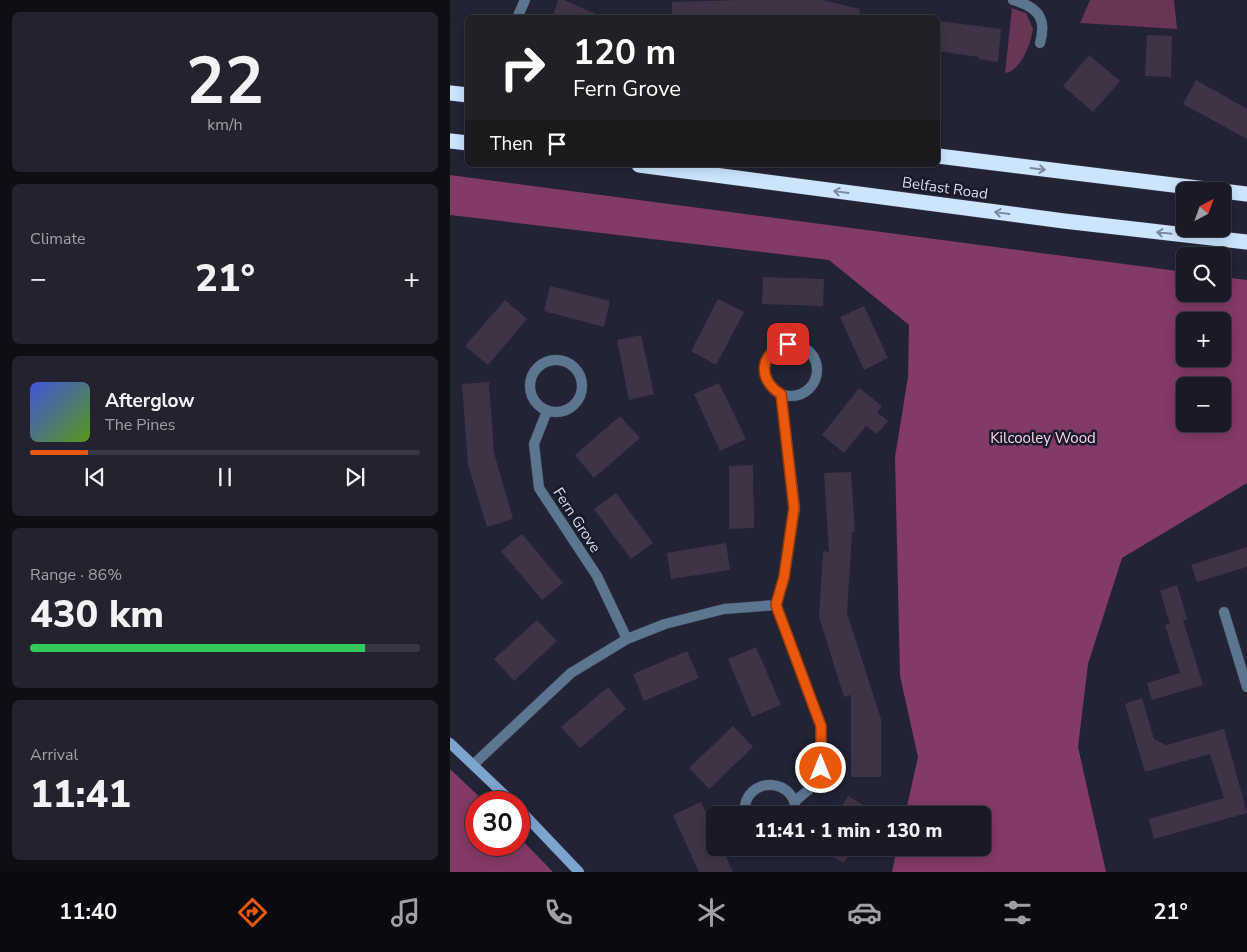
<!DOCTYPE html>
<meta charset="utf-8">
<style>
:root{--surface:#1a1a27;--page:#23232f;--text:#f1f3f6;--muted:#9fa1a7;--line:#383844;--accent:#ea580c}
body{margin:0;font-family:"Nunito Sans",sans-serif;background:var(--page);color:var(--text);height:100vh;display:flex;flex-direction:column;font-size:19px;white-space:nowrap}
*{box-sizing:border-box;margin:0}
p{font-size:16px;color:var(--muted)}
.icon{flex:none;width:28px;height:28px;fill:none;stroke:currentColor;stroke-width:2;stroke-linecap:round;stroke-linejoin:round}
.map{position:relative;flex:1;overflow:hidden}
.panel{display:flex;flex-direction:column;gap:12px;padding:12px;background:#0e0e15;width:450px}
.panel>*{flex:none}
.top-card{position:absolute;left:15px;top:15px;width:475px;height:152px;border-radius:8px;box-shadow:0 2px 12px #0003,0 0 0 1px var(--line);background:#202124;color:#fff;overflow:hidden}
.needle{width:32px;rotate:41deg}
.controls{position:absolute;left:726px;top:182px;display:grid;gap:10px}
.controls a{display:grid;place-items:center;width:55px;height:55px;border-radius:8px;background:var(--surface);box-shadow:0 2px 12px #0003,0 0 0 1px var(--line);font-size:25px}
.speed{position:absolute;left:15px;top:791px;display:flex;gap:10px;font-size:25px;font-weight:700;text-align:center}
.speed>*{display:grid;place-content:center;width:65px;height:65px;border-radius:50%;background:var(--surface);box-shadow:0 2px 12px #0003,0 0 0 1px var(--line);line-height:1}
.speed .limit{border:8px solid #d22;background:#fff;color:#111}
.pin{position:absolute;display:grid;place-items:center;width:42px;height:42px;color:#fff;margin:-21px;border-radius:10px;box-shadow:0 2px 8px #0006}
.me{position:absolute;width:55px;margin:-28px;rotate:0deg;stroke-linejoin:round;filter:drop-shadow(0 0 4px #0008)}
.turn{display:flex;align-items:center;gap:18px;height:105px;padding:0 25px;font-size:22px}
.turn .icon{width:65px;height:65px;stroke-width:2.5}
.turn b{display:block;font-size:35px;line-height:42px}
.then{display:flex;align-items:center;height:48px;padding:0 25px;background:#0003;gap:10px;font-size:19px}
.big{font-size:38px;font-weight:800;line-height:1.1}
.panel .card{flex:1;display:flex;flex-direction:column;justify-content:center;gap:8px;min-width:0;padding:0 18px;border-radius:8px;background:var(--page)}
.panel .dial{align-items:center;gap:0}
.dial b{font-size:65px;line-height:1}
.song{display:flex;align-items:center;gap:15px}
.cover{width:60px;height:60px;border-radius:8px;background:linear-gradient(135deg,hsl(230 70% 55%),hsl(90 70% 35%))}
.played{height:5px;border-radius:2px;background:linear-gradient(90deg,var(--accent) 15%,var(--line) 15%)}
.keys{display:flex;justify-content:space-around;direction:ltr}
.heat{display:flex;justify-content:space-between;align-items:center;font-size:28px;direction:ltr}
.charge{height:8px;border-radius:4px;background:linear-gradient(90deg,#34c759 86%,var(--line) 0)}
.trip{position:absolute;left:256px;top:806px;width:285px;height:50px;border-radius:8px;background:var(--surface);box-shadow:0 2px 12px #0003,0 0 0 1px var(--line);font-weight:800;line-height:50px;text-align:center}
.menu{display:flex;height:80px;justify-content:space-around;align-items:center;background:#0a0a10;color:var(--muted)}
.menu .icon{width:35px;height:35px}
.menu .selected{color:var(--accent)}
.menu b{font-size:22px;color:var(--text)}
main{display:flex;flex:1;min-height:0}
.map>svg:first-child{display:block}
</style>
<main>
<section class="panel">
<div class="card dial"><b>22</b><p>km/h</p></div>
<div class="card"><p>Climate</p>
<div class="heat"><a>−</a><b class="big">21°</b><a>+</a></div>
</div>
<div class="card">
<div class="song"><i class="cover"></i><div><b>Afterglow</b><p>The Pines</p></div></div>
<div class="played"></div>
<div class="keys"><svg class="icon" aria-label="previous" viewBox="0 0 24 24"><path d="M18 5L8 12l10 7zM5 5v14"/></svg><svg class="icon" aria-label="pause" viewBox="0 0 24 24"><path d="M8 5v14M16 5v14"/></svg><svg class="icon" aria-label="next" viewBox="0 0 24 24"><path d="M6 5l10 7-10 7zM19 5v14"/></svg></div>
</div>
<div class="card"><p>Range · 86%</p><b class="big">430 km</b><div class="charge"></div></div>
<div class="card"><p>Arrival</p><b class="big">11:41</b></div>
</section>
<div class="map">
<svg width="797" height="872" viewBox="0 0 797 872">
<rect width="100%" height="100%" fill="#222334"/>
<!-- green -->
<path fill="#693554" d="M 640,0 L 724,0 L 727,29 L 630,23 Z
M 562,8 L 576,13 L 583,29 C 581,43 571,71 555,73 Z"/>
<!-- forest -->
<path fill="#823a66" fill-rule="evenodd" d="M 0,175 L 735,272 L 735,294 L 772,294 L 773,277 L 797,280 L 797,483 L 672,558 L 638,664 L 628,747 L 656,872 L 442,872 L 447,848 L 532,848 L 532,815 L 455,815 L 468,757 L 450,676 L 445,457 L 458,377 L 459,325 L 379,260 L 0,215 ZM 735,321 L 772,321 L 772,359 L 735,359 ZM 735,386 L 772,386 L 772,424 L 735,424 Z
M 0,769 L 35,802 L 26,802 L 26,845 L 69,845 L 69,837 L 103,872 L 0,872 Z"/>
<!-- building -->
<path fill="#3f3445" d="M 108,0 L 114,0 L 155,18 L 102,18 Z
M 290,0 L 372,0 L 410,9 L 409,18 L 222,18 L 222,2 Z
M 488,21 L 551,29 L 548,62 L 529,59 L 529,57 L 488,51 Z
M 697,35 L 722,36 L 721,77 L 695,76 Z
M 639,55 L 670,81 L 643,112 L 613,86 Z
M 746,80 L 797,109 L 797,139 L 733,104 Z
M 313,277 L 374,279 L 373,306 L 312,304 Z
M 100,286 L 160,301 L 154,327 L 94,311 Z
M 268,299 L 294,312 L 266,365 L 241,351 Z
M 55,300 L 77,319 L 38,365 L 15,346 Z
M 414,306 L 438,358 L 414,370 L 390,317 Z
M 191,335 L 204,394 L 179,400 L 167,340 Z
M 39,382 L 44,453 L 63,519 L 37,527 L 18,465 L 12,384 Z
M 269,383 L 296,439 L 270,451 L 244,394 Z
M 409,388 L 432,406 L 427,412 L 438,421 L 427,434 L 416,426 L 394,453 L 372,435 Z
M 170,416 L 190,438 L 144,478 L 125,455 Z
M 303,465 L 304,528 L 279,529 L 279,466 Z
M 401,472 L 405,532 L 402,532 L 397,613 L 431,719 L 431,777 L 401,777 L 401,695 L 394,697 L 369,617 L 373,551 L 379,552 L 374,473 Z
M 166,493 L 203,543 L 181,559 L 144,509 Z
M 72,534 L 113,583 L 92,600 L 51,551 Z
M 276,543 L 280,570 L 221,579 L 217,553 Z
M 797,547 L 797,567 L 747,582 L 741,565 Z
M 727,585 L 737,619 L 720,624 L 710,591 Z
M 87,620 L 107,641 L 64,681 L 44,659 Z
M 733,620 L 753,685 L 702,700 L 697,683 L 730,673 L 715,625 Z
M 306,647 L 331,705 L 302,717 L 278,659 Z
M 237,651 L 249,678 L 194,701 L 183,674 Z
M 158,687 L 176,709 L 130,748 L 111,727 Z
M 692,698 L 704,739 L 716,745 L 774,729 L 797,813 L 704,839 L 699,819 L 774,798 L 760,754 L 695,772 L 675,704 Z
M 283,726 L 303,747 L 259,789 L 239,768 Z
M 398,796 L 424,811 L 422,815 L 387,815 Z
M 251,802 L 265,833 L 265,848 L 272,848 L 283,872 L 249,872 L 223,815 Z
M 369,848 L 403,848 L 394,863 Z"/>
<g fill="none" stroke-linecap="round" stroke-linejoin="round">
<defs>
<path id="street" d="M 563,0 C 588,7 597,18 590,43
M 67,18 L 75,0
M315 370a26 26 0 1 1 52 0a26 26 0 1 1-52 0Z
M80 386a26 26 0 1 1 52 0a26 26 0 1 1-52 0Z
M 331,394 L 345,508 L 334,577 L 326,605 L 371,726 L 371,768 L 363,786 L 344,802
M 97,411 L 84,444 L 89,488 L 147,576 L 177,639
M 774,612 L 797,687
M 24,764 L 121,673 L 177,639 L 215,624 L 274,609 L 326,605
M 294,815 C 293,772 351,778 345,815"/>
<path id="secondary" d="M 0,743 L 62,802
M 69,809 L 129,872"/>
<path id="highway" d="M 0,93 L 18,95
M 0,141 L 18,143
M 488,156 L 797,194
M 189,165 L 614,221 L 797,242"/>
</defs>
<!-- street casing -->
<use href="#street" stroke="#3c3d4d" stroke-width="11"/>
<!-- secondary casing -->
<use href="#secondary" stroke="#3c3d4d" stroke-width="11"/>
<!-- highway casing -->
<use href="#highway" stroke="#3c3d4d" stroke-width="16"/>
<!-- street -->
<use href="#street" stroke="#5c7690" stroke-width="10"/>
<!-- secondary -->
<use href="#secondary" stroke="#7ba4ce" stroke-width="10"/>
<!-- highway -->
<use href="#highway" stroke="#cbe5ff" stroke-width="15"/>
</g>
<!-- one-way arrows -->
<defs><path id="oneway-shaft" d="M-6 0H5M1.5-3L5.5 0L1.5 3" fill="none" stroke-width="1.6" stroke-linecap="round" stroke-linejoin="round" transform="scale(1.25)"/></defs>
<g stroke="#7b8a9f">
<use href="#oneway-shaft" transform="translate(588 169) rotate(7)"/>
<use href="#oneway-shaft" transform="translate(391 192) rotate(-172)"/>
<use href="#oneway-shaft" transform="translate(552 213) rotate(-172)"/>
<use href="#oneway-shaft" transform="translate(714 233) rotate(-174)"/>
</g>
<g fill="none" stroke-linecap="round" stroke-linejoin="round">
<defs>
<path id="route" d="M 338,344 C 310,351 306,379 331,394 L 344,508 L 334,577 L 326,605 L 371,726 L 371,768"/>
</defs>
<!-- route casing -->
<use href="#route" stroke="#983908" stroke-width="12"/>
<!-- route -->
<use href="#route" stroke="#ea580c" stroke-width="9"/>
</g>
<g text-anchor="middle" stroke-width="5" stroke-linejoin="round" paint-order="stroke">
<!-- street labels -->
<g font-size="15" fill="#dcdde9" stroke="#191a2a">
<text transform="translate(495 188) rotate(8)" y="5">Belfast Road</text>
<text transform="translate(127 520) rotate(57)" y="5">Fern Grove</text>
</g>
<!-- park labels -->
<g font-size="15" fill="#ffd3eb" stroke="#191a2a">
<text x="593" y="443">Kilcooley Wood</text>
</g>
</g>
</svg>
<div class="controls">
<a><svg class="needle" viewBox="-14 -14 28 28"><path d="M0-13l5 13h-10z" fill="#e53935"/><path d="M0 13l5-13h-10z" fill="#9fa1a7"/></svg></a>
<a><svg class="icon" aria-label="search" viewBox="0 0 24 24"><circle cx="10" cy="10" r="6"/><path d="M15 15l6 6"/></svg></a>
<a>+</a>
<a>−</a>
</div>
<div class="speed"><div class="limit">30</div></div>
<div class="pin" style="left:338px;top:344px;background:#d93025"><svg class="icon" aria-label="arrive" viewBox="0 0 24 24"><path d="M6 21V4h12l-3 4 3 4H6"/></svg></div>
<svg class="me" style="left:371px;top:768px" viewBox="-20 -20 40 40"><circle r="17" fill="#ea580c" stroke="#fff" stroke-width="3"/><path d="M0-11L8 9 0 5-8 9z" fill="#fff"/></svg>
<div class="trip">11:41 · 1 min · 130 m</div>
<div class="top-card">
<div class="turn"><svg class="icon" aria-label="right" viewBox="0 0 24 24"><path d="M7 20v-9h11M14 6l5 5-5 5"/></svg><div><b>120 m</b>Fern Grove</div></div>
<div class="then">Then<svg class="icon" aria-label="arrive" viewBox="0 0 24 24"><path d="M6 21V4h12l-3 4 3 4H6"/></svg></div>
</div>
</div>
</main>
<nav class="menu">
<b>11:40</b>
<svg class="icon selected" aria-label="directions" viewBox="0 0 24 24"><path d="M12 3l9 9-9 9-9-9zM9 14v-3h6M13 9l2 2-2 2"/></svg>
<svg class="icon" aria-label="music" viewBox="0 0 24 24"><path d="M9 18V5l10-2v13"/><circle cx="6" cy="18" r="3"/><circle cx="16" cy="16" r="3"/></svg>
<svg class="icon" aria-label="phone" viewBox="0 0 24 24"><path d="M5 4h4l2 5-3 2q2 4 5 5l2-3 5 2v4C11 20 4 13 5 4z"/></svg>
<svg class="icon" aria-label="climate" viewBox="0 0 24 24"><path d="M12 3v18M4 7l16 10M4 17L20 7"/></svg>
<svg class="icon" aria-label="car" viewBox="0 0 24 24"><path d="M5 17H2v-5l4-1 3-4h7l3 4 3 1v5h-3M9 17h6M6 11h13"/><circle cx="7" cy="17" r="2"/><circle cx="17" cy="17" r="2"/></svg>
<svg class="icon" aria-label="filters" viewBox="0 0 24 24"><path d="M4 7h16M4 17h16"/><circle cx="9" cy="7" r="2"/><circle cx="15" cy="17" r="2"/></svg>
<b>21°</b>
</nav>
